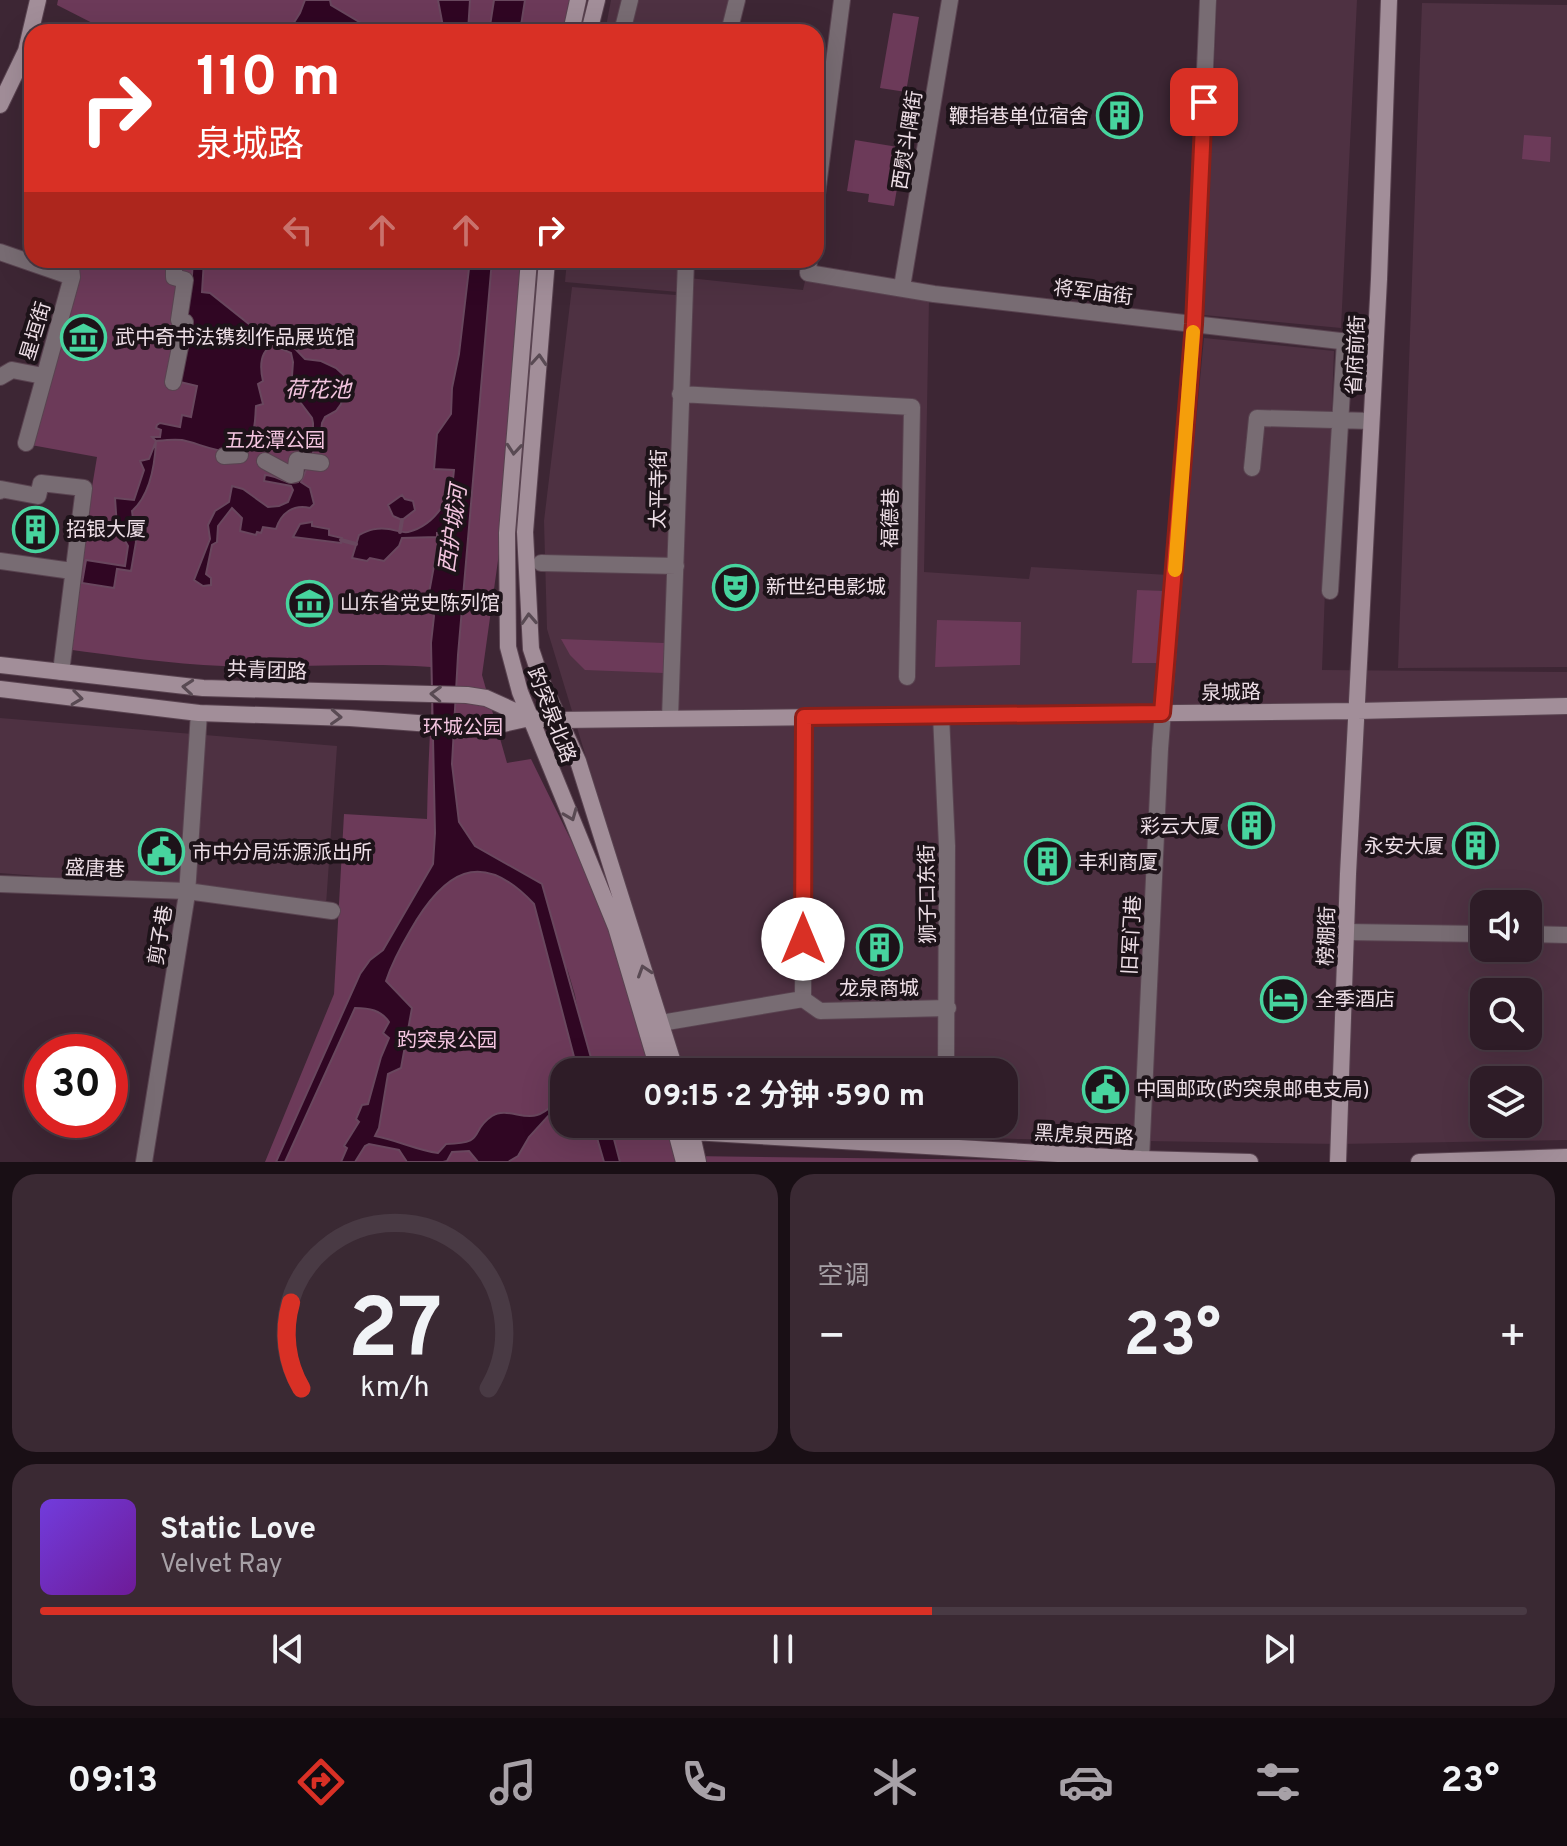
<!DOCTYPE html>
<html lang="zh">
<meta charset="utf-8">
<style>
:root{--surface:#2e1c27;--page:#3a2933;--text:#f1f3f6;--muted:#a7a1a7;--line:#493a44;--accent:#d93025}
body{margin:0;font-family:Overpass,"Noto Sans SC",sans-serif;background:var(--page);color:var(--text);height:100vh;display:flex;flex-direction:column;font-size:30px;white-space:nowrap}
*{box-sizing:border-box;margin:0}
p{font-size:26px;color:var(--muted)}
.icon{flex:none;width:44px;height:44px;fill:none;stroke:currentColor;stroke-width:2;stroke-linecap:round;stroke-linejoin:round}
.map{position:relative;height:1162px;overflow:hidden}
.drawer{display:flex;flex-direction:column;gap:12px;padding:12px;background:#190f15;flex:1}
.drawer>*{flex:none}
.top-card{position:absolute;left:24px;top:24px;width:800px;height:244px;border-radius:24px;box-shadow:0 8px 32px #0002,0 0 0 2px var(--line);background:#d93025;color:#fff;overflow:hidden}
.controls{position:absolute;left:1470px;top:890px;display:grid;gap:16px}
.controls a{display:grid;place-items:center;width:72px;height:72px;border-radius:16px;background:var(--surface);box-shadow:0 8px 32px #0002,0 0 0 2px var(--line);font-size:40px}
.speed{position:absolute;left:24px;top:1034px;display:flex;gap:16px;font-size:40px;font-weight:700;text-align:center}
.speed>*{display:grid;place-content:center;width:104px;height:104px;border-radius:50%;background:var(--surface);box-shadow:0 8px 32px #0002,0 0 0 2px var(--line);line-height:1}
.speed .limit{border:12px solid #d22;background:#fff;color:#111}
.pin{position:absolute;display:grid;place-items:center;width:68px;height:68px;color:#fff;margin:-34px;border-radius:16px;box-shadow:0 4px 12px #0006}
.me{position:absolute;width:88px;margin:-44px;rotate:0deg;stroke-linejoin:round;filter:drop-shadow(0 0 6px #0008)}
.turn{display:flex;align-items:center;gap:28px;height:168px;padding:0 40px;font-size:36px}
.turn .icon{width:104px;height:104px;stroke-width:2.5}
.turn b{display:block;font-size:56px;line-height:68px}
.lanes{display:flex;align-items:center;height:76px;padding:0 40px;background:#0003;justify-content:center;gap:40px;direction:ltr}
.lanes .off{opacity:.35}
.big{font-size:60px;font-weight:700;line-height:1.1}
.drawer .tile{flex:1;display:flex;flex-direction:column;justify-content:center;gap:12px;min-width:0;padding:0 28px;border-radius:24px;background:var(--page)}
.drawer .dial{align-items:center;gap:0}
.dial svg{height:208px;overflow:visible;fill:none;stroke:var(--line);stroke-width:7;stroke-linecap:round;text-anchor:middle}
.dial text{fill:var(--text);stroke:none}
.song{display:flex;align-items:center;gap:24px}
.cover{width:96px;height:96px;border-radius:12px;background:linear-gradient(135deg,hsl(260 70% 55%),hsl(280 70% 35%))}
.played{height:8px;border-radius:4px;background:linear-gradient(90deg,var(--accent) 60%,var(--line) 60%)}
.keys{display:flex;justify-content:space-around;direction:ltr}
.heat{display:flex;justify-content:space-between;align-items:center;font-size:44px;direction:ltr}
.drawer .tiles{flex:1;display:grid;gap:12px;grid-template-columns:1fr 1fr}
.tile:last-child{grid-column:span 2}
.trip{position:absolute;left:550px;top:1058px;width:468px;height:80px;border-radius:24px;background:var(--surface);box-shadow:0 8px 32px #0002,0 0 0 2px var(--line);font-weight:700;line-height:80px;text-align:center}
.tabs{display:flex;height:128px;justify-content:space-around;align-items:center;background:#120b10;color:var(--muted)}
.tabs .icon{width:56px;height:56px}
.tabs .current{color:var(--accent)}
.tabs b{font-size:36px;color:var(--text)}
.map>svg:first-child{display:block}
</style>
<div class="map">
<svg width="1567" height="1162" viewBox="0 0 1567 1162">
<rect width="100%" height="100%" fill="#3d2634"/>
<!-- built -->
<path fill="#4e3142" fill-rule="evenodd" d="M 611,0 L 730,0 L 723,32 L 605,32 Z
M 1217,0 L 1357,0 L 1341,328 L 1204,315 Z
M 1422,3 L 1567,5 L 1567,667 L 1398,668 Z
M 567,260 L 681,260 L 678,292 L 565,282 Z
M 806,277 L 929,299 L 924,572 L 1029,579 L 1031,567 L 1169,575 L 1184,525 L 1186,525 L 1204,338 L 1334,351 L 1322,670 L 1567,672 L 1567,1140 L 1339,1144 L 1018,1139 L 698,1127 L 697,1124 L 1004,1124 L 1004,1072 L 682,1072 L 547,629 L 544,521 L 572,287 L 688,296 L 689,278 L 803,290 ZM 1484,904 L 1528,904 L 1528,948 L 1484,948 ZM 1484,992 L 1528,992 L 1528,1036 L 1484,1036 ZM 1484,1080 L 1528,1080 L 1528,1124 L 1484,1124 Z
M 0,718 L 337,746 L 326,905 L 178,887 L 0,873 Z"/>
<!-- green -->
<path fill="#6c3a59" d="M 58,0 L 438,0 L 444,32 L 110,32 L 57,5 Z
M 470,0 L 494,0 L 489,32 L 468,32 Z
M 509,0 L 576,0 L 572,32 L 505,32 Z
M 893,13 L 919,17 L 906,92 L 880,88 Z
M 1524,135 L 1551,137 L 1550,162 L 1522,159 Z
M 855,140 L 904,148 L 894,206 L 868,202 L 869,194 L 847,191 Z
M 77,260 L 470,260 L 459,354 L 453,480 L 452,491 L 442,507 L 436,564 L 429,592 L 434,616 L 431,667 C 362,662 293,668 223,666 C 170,664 118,656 65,649 L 97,457 L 31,445 Z
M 479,260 L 540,260 L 482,675 L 507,763 L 531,759 L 661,1023 L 671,1072 L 588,1072 L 575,995 L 567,968 L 585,1072 L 564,1072 L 564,1124 L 683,1124 L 690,1156 L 1176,1162 L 265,1162 L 334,994 L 344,814 L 427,819 C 430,632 458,445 479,260 Z
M 1137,590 L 1164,591 L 1158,663 L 1132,663 Z
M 937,620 L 1021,622 L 1020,665 L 935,667 Z
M 561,639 L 664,643 L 664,673 L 585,670 L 570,655 Z"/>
<!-- water -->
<path fill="#300623" stroke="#69475e" stroke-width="2" d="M 305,0 L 330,0 L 331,5 L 376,32 L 288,32 L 300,13 Z
M 438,0 L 470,0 L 468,32 L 444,32 Z
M 494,0 L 525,0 L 520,32 L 489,32 Z
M 193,260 L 204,260 L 202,292 L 210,293 L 249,324 L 282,335 L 305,359 L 321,361 L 336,368 L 347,378 L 341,404 L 336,411 L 325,417 L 322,423 L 321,433 L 301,482 L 310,488 L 314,504 L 310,508 C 293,504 281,513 276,529 L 263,527 L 261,533 L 257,532 L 256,535 L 240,531 L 242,518 L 232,508 L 218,526 L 217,542 L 212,545 L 206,574 L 211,578 L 211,585 L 203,586 L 194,580 L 210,539 L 208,525 L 215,511 L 229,502 L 232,486 L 243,489 L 268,507 L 279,506 L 288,502 L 293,490 L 291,486 L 264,481 L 265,475 C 276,475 287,485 298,482 L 301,455 L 313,432 L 313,423 L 312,418 L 291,390 L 293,362 L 291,353 L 273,345 C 259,352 260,368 263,381 L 258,384 L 263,404 L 256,406 C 255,416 256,428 251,437 C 237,465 204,444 182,440 C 173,439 165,440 156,441 C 155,464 150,495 132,511 L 136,542 L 131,571 L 117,569 L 114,588 L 82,583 L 86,560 L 125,566 L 128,546 L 117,527 L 115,498 L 134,500 L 144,470 L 140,461 L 149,459 L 156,441 L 152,437 L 160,437 L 161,430 L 156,428 L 157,425 L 160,423 L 180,427 L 182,415 L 191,417 L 197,386 L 176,381 L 182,319 L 191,290 Z
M 470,260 L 492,260 L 458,655 L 452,764 L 459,822 L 475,846 L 542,884 L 595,1072 L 578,1072 L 534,904 C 480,846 443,873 410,931 C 400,948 392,963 386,981 L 412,1008 L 401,1068 L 388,1074 L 379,1128 L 375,1136 C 397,1140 416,1150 438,1153 L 446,1144 C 488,1143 468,1132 492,1116 C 506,1107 523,1120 537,1115 C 545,1113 557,1102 564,1097 L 564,1106 L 550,1114 L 529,1137 L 518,1156 L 508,1162 L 478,1162 L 469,1151 L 452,1152 L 447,1161 L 443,1162 L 407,1162 L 399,1150 L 369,1144 L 365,1146 L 355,1162 L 341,1162 L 347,1148 L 344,1146 L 359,1122 L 356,1119 L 362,1105 L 368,1104 L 381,1057 L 389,1038 L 383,1033 L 389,1022 C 381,1010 369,1008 355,1008 L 285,1162 L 276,1162 L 360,974 L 370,960 L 383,950 L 433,864 L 435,833 L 431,643 L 434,616 L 429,593 L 440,533 L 437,533 L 437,537 L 402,538 L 399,546 L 384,561 L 370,558 L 367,561 L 352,558 L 359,535 C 369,530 377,527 389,529 C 395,530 401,533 408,532 C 436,525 453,496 454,470 L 434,469 L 437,434 L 451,414 L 452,388 L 459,354 Z
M 402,495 L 405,499 L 413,501 L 415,510 L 402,520 L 393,516 L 388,505 Z
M 312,522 L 312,526 L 329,529 L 329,535 L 342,538 L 341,543 L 293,537 L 300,524 Z
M 593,1124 L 610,1124 L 620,1162 L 604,1162 Z"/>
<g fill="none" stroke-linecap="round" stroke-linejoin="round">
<!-- stream -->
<path stroke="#69475e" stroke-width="4" d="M 400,532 L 402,520
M 341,540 L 356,544"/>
<defs>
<path id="street" d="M 622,32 L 630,0
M 729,32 L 737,0
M 816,202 L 842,0
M 0,252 L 72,277
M 170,260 L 174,265 L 174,277 L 185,280 L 179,320 L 185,322 L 173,382
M 809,260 L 808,273 L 934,294 L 1375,345
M 902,287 L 950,0
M 0,377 L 12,370 L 43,376
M 680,394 L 912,407 L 907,677
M 26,443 L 72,277 L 70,260
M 224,456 L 240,455
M 265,461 L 291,475 L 295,474 L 297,460 L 321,463
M 1252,468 L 1257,418 L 1371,421
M 0,491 L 1,489 L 38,496 L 41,483 L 84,488 L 61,672
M 0,561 L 72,571
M 541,563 L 676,566
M 1330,591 L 1345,341
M 941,715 L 947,846 L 946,1072
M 670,718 L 686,260
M 0,884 L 187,891 L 332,911
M 1346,932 L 1484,934
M 1528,934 L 1567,935
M 803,999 L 804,717
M 661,1023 L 803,999 L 820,1011 L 948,1008
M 944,1147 L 945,1124
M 1141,1159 L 1160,749 L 1194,324 L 1208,0
M 144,1162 L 187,894 L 199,713"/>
<path id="secondary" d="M 571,32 L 578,0
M 589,32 L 597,0
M 0,105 L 26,51 L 38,0
M 529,260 L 507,533 L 508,647 L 520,692 L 616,927 L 659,1072
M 547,260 L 525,532 L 531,649 L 542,682 L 578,761 L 676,1072
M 0,665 L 203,688 L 467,695 L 486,698 L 530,718
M 0,689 L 199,713 L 350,718 L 485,728 L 530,718 L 559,720 L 1357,711 L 1567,706
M 674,1124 L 684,1162
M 690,1126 L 698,1162
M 676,1131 L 1141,1159 L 1250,1162
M 1338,1162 L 1348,874 L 1379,279 L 1389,0
M 1419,1162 L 1567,1157"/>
</defs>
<!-- street casing -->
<use href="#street" stroke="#594350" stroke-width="18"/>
<!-- secondary casing -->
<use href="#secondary" stroke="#594350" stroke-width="18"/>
<!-- street -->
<use href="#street" stroke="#786c73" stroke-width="16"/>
<!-- secondary -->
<use href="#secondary" stroke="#a28e99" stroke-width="16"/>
</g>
<!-- one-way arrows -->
<defs><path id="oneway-chevron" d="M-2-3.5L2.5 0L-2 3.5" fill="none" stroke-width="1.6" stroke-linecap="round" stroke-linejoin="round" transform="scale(2)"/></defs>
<g stroke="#594a53">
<use href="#oneway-chevron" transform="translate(539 360) rotate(-86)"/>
<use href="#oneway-chevron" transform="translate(514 449) rotate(95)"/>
<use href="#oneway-chevron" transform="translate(529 619) rotate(-93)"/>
<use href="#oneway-chevron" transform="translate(188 687) rotate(-175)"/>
<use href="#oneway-chevron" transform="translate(436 694) rotate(-178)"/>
<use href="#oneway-chevron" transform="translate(77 698) rotate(7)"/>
<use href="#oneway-chevron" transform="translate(336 717) rotate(3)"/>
<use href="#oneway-chevron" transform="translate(571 815) rotate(68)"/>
<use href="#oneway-chevron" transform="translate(644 971) rotate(-108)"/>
</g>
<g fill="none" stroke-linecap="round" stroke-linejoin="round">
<defs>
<path id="route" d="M 803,939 L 804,717 L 1162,713 L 1194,324 L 1204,102"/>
</defs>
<!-- route casing -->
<use href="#route" stroke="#8d1f18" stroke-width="20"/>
<!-- route -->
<use href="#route" stroke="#d93025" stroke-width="14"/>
<!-- slow -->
<path stroke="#f59e0b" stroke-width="14" d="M 1175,570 L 1193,332"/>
</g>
<!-- icons -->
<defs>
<symbol id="building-ring" viewBox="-11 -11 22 22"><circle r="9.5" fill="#1d1319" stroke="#47d49e" stroke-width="1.5"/><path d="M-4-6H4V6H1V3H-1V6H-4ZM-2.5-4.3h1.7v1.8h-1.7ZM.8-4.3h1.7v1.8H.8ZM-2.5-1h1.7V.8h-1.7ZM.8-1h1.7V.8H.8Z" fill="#47d49e"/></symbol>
<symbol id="museum-ring" viewBox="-11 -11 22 22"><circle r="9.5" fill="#1d1319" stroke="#47d49e" stroke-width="1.5"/><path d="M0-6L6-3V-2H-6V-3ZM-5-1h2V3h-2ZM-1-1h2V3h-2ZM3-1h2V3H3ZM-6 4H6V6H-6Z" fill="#47d49e"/></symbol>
<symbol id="theatre-ring" viewBox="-11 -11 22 22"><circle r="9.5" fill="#1d1319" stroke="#47d49e" stroke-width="1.5"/><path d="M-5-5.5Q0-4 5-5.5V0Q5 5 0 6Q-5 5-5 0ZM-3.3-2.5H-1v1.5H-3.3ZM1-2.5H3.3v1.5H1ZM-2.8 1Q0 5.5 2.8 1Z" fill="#47d49e"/></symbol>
<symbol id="civic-ring" viewBox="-11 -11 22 22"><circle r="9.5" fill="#1d1319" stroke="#47d49e" stroke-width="1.5"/><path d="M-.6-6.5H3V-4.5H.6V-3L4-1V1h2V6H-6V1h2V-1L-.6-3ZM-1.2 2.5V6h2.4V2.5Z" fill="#47d49e"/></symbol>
<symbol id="hotel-ring" viewBox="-11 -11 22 22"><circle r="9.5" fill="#1d1319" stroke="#47d49e" stroke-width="1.5"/><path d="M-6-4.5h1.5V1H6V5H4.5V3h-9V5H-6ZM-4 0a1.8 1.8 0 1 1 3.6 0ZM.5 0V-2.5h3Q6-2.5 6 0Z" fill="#47d49e"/></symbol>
</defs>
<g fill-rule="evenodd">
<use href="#building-ring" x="1094" y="90" width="51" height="51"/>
<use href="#museum-ring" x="58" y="312" width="51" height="51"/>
<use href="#building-ring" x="10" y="504" width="51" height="51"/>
<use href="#theatre-ring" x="710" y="562" width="51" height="51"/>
<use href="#museum-ring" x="284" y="578" width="51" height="51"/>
<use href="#building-ring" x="1226" y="800" width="51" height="51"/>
<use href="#building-ring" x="1450" y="820" width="51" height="51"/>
<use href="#civic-ring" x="136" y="826" width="51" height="51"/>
<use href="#building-ring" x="1022" y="836" width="51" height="51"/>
<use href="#building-ring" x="854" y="922" width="51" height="51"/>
<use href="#hotel-ring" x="1258" y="974" width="51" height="51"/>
<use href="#civic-ring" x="1080" y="1064" width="51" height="51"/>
</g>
<g text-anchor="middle" stroke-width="8" stroke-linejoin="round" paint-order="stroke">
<!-- poi labels -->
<g font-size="20" fill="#eddee6" stroke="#1d1319" text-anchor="start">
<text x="1089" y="123" text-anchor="end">鞭指巷单位宿舍</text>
<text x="115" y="344">武中奇书法镌刻作品展览馆</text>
<text x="66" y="536">招银大厦</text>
<text x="766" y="594">新世纪电影城</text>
<text x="340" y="610">山东省党史陈列馆</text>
<text x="1220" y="833" text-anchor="end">彩云大厦</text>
<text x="1444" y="853" text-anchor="end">永安大厦</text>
<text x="192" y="859">市中分局泺源派出所</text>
<text x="1078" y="869">丰利商厦</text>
<text x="879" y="995" text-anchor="middle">龙泉商城</text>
<text x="1315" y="1006">全季酒店</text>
<text x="1136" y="1096">中国邮政(趵突泉邮电支局)</text>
</g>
<!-- street labels -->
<g font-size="20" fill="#eddee6" stroke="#1d1319">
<text transform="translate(907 140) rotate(-81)" y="7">西熨斗隅街</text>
<text transform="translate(1093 292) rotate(7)" y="7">将军庙街</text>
<text transform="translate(35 331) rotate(-73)" y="7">星垣街</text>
<text transform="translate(1355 355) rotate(-87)" y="7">省府前街</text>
<text transform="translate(658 489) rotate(-89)" y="7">太平寺街</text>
<text transform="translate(890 518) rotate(-89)" y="7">福德巷</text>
<text transform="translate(267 670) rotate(2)" y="7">共青团路</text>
<text transform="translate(1231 692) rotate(-1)" y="7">泉城路</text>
<text transform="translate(552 715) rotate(69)" y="7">趵突泉北路</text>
<text transform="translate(95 868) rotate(2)" y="7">盛唐巷</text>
<text transform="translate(927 894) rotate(-91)" y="7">狮子口东街</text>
<text transform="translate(160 935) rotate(-81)" y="7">剪子巷</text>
<text transform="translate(1131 935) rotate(-87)" y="7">旧军门巷</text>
<text transform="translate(1326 936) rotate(-88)" y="7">榜棚街</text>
<text transform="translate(1084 1135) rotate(3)" y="7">黑虎泉西路</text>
</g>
<!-- park labels -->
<g font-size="20" fill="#f3c4df" stroke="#1d1319">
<text x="275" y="447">五龙潭公园</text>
<text x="463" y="734">环城公园</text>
<text x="447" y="1047">趵突泉公园</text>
</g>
<!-- water labels -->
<g font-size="22" font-style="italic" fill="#f3c4df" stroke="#1d1319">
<text x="318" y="397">荷花池</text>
<text transform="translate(452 529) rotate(-82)" y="8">西护城河</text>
</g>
</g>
</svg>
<div class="controls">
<a><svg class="icon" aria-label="sound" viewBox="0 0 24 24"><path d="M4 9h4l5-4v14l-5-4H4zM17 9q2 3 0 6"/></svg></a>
<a><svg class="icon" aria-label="search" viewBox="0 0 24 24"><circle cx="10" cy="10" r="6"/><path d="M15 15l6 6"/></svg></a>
<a><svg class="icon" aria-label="layers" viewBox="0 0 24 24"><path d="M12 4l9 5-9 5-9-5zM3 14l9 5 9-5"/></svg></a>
</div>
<div class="speed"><div class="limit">30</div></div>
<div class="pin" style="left:1204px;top:102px;background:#d93025"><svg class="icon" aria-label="arrive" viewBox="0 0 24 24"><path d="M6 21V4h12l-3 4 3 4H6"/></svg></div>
<svg class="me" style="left:803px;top:939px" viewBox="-20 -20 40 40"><circle r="19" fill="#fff"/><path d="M0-13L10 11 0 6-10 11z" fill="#d93025"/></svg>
<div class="trip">09:15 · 2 分钟 · 590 m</div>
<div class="top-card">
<div class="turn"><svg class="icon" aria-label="right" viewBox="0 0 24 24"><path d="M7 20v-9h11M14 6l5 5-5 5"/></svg><div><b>110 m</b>泉城路</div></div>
<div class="lanes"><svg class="icon off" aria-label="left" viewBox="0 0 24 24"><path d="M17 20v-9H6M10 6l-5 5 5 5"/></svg><svg class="icon off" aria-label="ahead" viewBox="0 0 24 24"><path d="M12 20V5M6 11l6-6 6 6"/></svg><svg class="icon off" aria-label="ahead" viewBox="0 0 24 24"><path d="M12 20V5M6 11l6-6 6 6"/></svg><svg class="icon" aria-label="right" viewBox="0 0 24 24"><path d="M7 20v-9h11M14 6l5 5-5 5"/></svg></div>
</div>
</div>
<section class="drawer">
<div class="tiles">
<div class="tile dial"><svg viewBox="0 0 100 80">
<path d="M14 69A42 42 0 1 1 86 69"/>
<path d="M14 69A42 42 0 0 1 10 36" stroke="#d93025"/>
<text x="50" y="56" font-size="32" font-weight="700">27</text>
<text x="50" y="72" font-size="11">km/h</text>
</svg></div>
<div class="tile"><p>空调</p>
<div class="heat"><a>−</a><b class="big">23°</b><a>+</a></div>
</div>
<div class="tile">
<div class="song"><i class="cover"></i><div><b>Static Love</b><p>Velvet Ray</p></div></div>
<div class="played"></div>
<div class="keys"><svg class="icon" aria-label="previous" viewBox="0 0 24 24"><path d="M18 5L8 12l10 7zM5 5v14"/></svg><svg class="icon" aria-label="pause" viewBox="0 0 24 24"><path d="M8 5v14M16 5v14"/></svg><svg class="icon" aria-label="next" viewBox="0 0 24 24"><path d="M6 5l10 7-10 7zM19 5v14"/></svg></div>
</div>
</div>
</section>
<nav class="tabs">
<b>09:13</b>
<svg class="icon current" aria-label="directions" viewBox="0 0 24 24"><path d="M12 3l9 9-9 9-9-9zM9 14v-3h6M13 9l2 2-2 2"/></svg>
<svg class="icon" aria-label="music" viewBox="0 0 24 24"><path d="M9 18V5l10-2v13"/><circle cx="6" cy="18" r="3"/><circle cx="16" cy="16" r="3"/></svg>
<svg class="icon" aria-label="phone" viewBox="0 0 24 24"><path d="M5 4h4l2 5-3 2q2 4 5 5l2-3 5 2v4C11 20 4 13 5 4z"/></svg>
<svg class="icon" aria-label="climate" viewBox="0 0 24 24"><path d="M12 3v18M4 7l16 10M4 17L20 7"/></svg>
<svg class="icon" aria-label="car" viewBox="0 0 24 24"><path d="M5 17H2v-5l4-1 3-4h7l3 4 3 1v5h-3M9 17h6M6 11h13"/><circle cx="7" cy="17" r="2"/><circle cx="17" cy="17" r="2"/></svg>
<svg class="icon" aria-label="filters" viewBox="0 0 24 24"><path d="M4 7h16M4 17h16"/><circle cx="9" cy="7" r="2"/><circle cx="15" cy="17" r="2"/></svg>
<b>23°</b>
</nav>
